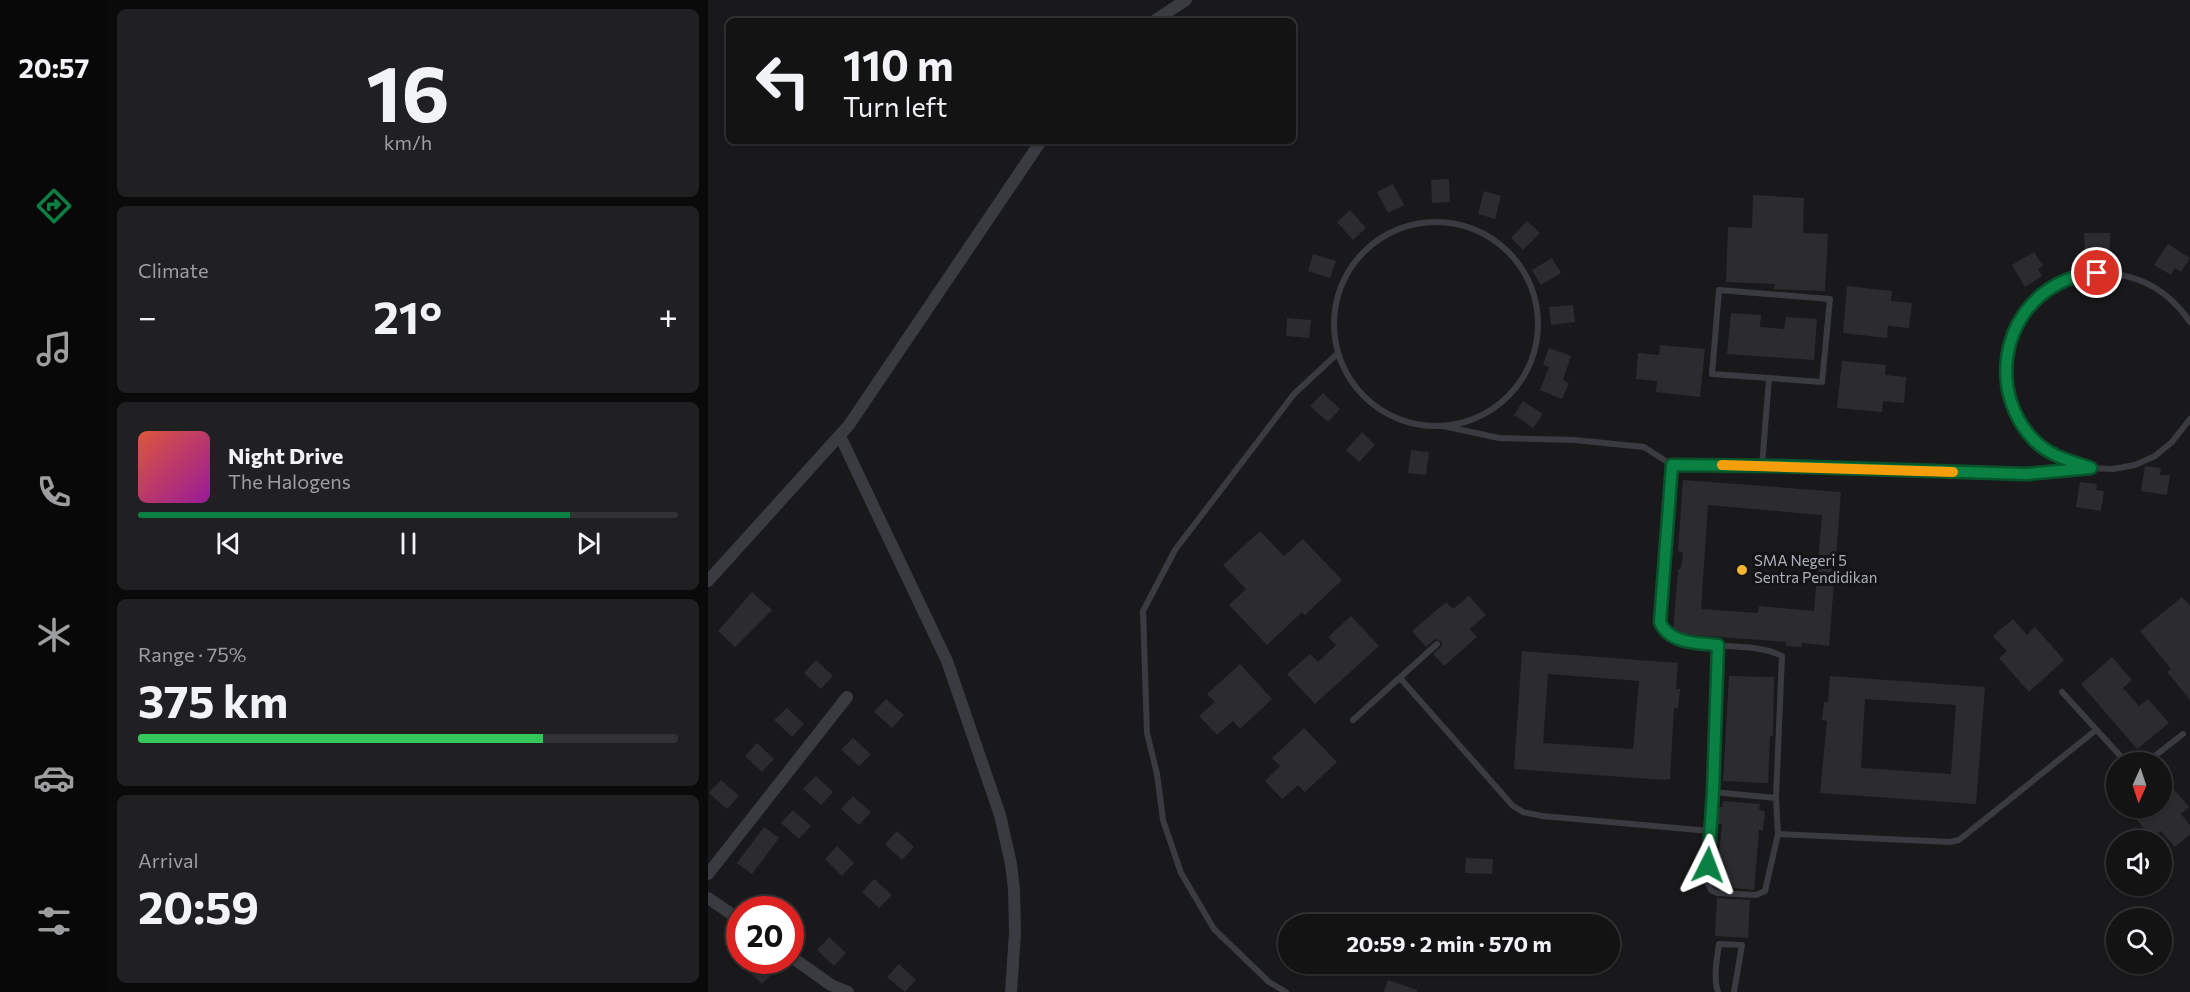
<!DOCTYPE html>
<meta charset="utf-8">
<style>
:root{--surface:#131314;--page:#202022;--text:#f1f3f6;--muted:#9d9ea0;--line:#323234;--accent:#0b8043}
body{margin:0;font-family:Commissioner,sans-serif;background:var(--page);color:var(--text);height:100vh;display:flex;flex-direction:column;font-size:22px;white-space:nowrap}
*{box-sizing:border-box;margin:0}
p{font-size:20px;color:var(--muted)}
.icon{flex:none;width:33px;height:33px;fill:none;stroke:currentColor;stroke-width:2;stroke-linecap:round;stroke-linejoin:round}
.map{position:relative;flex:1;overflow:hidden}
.side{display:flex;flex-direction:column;gap:9px;padding:9px;background:#0a0a0b;width:600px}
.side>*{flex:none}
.banner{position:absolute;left:18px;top:18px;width:570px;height:126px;border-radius:9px;box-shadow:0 2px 4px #0004,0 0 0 2px var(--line);background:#131314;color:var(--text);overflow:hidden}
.needle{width:39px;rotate:183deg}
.controls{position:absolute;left:1398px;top:752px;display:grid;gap:12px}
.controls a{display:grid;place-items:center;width:66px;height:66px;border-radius:50%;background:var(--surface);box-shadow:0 2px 4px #0004,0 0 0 2px var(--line);font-size:30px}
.speed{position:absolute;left:18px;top:896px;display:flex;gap:12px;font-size:30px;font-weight:700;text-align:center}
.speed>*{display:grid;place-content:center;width:78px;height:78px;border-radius:50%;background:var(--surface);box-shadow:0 2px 4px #0004,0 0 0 2px var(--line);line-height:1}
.speed .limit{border:9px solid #d22;background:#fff;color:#111}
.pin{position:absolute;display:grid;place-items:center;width:51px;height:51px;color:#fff;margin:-26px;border:3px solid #fff;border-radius:50%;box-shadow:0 2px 6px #0007}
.me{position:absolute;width:66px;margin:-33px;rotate:3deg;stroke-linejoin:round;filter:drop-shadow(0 0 4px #0008)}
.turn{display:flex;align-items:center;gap:21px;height:126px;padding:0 18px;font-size:27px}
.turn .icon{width:78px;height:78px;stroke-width:2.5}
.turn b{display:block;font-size:42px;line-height:51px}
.big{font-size:45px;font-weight:700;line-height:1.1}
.side .card{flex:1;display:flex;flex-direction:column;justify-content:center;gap:9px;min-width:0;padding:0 21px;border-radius:9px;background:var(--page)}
.side .dial{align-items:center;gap:0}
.dial b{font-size:78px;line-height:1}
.song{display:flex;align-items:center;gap:18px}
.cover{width:72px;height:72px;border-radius:9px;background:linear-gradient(135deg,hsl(10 70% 55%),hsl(300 70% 35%))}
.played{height:6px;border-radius:3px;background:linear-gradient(90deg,var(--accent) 80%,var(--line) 80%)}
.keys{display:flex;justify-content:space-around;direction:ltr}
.heat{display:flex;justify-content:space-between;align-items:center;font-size:33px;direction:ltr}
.charge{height:9px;border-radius:4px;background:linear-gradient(90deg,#34c759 75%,var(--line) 0)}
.trip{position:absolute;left:570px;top:914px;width:342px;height:60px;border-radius:30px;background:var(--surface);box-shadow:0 2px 4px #0004,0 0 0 2px var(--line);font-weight:700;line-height:60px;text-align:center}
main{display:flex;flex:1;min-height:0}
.dock{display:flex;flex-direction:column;width:108px;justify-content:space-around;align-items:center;background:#080808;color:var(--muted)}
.dock .icon{width:42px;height:42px}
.dock .active{color:var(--accent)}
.dock b{font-size:27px;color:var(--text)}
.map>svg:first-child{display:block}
</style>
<main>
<nav class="dock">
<b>20:57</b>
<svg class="icon active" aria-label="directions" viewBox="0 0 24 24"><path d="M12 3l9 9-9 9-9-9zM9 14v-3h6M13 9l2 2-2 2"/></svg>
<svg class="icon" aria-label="music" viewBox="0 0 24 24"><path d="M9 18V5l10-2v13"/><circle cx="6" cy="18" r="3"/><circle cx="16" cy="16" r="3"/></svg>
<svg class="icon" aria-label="phone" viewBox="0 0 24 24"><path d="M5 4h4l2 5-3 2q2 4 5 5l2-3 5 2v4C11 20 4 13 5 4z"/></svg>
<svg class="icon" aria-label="climate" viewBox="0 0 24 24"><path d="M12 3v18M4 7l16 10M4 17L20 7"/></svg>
<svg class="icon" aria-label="car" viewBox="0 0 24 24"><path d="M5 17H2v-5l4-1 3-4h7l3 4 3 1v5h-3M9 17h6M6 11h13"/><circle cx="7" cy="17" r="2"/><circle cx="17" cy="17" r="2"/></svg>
<svg class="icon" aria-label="filters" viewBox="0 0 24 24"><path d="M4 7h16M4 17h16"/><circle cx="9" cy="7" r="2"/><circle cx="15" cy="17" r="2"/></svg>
</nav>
<section class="side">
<div class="card dial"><b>16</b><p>km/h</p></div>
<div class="card"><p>Climate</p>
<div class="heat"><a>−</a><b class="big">21°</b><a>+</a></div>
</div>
<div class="card">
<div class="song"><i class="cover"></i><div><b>Night Drive</b><p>The Halogens</p></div></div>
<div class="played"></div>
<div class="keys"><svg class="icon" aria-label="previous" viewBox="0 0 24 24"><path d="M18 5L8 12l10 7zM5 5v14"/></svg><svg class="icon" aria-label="pause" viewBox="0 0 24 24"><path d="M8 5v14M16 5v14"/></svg><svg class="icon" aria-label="next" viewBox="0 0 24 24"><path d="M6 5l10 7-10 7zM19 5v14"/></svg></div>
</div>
<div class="card"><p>Range · 75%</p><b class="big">375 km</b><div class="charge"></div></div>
<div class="card"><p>Arrival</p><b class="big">20:59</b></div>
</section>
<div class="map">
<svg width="1482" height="992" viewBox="0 0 1482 992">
<rect width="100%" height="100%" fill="#19191b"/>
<!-- building -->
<path fill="#2c2c2f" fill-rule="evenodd" d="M 741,179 L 742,202 L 724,203 L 723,180 Z
M 685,184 L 696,205 L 680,213 L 669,192 Z
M 776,191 L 793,196 L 787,219 L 770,214 Z
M 1045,195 L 1096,198 L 1095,233 L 1120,234 L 1117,291 L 1066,289 L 1067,284 L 1018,282 L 1020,227 L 1044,228 Z
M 642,210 L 658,228 L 645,240 L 629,222 Z
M 819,221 L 832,233 L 815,250 L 803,238 Z
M 1376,233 L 1402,233 L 1402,249 L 1396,249 L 1396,258 L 1377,258 Z
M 1460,244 L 1482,258 L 1473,272 L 1467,268 L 1463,275 L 1446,265 Z
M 1326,252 L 1335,266 L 1330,269 L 1334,276 L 1317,287 L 1304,265 Z
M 605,254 L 628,261 L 622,278 L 600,271 Z
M 844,258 L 853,273 L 833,285 L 824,270 Z
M 1139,286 L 1184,291 L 1183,301 L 1204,303 L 1201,328 L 1180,326 L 1179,338 L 1135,333 Z
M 865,305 L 867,322 L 843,325 L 841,307 Z
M 1023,313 L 1053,315 L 1052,327 L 1076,329 L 1078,317 L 1109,319 L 1106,360 L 1019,354 Z
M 579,318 L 603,320 L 601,338 L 578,336 Z
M 952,345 L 997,349 L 992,397 L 948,392 L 949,381 L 928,379 L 930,353 L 951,355 Z
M 841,348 L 863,356 L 855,380 L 861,383 L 854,399 L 832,390 L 841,367 L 835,365 Z
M 1134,361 L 1178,365 L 1177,375 L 1198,377 L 1196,403 L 1175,401 L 1174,412 L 1129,408 Z
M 615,393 L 632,409 L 620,422 L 602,406 Z
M 815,401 L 835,414 L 825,428 L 806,415 Z
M 654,432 L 667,445 L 651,462 L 638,450 Z
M 703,450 L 721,452 L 718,475 L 700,473 Z
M 1437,466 L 1453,468 L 1452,475 L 1462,475 L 1459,495 L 1433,491 Z
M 975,480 L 1133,492 L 1121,646 L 1094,643 L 1094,647 L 1078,646 L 1078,642 L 972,634 L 965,632 L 970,570 L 973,568 L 975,553 L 970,551 ZM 1000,505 L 1114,515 L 1106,611 L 1051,606 L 1050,613 L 993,609 Z
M 1372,482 L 1389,484 L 1388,490 L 1396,491 L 1393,511 L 1368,507 Z
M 552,531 L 576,556 L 595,539 L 634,580 L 597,615 L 594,612 L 559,645 L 521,605 L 538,589 L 515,565 Z
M 44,592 L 64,610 L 27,647 L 10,631 Z
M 761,596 L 778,615 L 762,629 L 769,637 L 736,666 L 725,654 L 734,646 L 733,641 L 727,639 L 718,647 L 704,631 L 738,602 L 745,609 Z
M 1474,597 L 1482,606 L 1482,700 L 1459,672 L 1463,669 L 1432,631 Z
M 643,616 L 671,646 L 607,704 L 579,674 L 602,654 L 610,662 L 628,645 L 620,637 Z
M 1305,619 L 1319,635 L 1327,627 L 1356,660 L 1321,692 L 1291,658 L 1299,651 L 1285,636 Z
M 814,651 L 970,663 L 968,689 L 972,689 L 970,708 L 966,708 L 962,779 L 957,780 L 806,769 ZM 840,674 L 931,681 L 925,749 L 835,743 Z
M 1404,657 L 1424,680 L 1415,688 L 1431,706 L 1440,699 L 1461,723 L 1429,749 L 1373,684 Z
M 108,660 L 125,676 L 113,689 L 96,673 Z
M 532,664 L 564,699 L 532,729 L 525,721 L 509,735 L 491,716 L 507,702 L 499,694 Z
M 1021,676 L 1066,677 L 1065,736 L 1062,736 L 1060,783 L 1015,781 Z
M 1122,676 L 1277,687 L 1268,804 L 1112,793 L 1119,721 L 1114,720 L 1116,702 L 1120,702 ZM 1157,699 L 1248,705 L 1243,774 L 1153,768 Z
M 178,699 L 196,715 L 184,728 L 166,712 Z
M 79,708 L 96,724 L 84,737 L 66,720 Z
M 596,728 L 629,762 L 597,792 L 590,785 L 574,799 L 557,781 L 572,766 L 564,758 Z
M 145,738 L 163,754 L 151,766 L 133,750 Z
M 49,743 L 66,759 L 54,772 L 37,756 Z
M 108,776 L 125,792 L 113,805 L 95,789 Z
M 1454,776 L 1481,807 L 1473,814 L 1482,825 L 1482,834 L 1467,847 L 1453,831 L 1444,838 L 1418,807 L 1454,807 Z
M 13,780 L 31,796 L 19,809 L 1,793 Z
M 145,796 L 163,812 L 151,825 L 133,809 Z
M 1015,801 L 1052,804 L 1051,810 L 1057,811 L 1055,830 L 1051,830 L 1046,890 L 1008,886 L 1014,824 L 1009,824 L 1010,807 L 1014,807 Z
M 85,810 L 103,826 L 91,839 L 73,823 Z
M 56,827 L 71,838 L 44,874 L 29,863 Z
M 189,831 L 206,847 L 194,860 L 177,844 Z
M 129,846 L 146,863 L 134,876 L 117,859 Z
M 758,858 L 785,859 L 784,874 L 757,873 Z
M 166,879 L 184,895 L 171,908 L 154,892 Z
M 1009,898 L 1042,900 L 1040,938 L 1007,936 Z
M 121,937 L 138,953 L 126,966 L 109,950 Z
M 45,960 L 54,960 L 66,972 L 54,984 L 37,968 Z
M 191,964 L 208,980 L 197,992 L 179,977 Z
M 680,980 L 709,990 L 709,992 L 676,992 Z"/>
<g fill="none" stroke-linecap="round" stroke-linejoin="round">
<!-- service -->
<path stroke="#3a3b41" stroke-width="6" d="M626 324a102 102 0 1 1 204 0a102 102 0 1 1-204 0Z
M 735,426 L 791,438 L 867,440 L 936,447 L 964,465 L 1070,466 L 1319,474 L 1383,468 L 1405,469 L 1427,465 L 1447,456 L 1464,442 L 1482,419
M 964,465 L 953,622 C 955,628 957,634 963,637 C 995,652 1042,640 1074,656 L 1068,798 L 1070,834 L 1057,891 L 1048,895 L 1009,893 L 1003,890 L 999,882 L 1005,792 L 1009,645
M 1054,466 L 1061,378 L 1004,374 L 1011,290 L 1122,299 L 1114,382 L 1061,378
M 1379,467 C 1367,463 1352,460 1341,452 C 1322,440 1308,420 1302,399 C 1270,289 1415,223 1482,322
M 692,678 L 805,806 L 815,812 L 834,816 L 1002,831
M 1354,692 L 1418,762
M 645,720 L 729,644
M 1439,762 L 1475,734
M 1005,792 L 1068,798
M 1070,834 L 1242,842 L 1251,840 L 1388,730
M 578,992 L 561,982 L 506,929 L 473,873 L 455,820 L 449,774 L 439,733 L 435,611 L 467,550 L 586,394 L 629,354
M 1010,992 C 1005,978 1009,959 1011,944 L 1034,945 L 1026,992"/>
<!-- minor -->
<path stroke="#3a3b41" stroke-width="12" d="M 446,21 L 478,0
M 132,436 L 239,661 L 292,815 L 303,864 L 306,889 L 307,933 L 303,992
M 0,581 L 141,425 L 333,141
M 0,874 L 139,697
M 0,898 L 32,920
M 82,956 L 123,985 L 140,992"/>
</g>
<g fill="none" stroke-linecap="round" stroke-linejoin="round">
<defs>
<path id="route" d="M 1000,865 L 1005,792 L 1010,645 C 990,643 961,644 952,622 L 964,465 L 1070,466 L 1319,474 L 1383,468 C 1363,461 1341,456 1326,440 C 1281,394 1292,314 1350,284 C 1362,277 1376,275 1389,273"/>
</defs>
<!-- route casing -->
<use href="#route" stroke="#07532c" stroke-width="15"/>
<!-- route -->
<use href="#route" stroke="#0b8043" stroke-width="10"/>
<!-- slow -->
<path stroke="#f59e0b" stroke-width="10" d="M 1014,465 L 1245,472"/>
</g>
<!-- markers -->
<circle fill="#fab632" stroke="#141416" stroke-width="2" cx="1034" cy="570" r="6"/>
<g text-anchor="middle" stroke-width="6" stroke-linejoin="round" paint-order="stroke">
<!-- poi labels -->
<g font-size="15" fill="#abb0bb" stroke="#141416" text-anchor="start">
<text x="1046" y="566">SMA Negeri 5<tspan x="1046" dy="17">Sentra Pendidikan</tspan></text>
</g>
</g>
</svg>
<div class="controls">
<a><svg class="needle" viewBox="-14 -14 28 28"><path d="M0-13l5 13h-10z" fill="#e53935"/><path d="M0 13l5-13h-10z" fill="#9d9ea0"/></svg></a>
<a><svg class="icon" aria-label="sound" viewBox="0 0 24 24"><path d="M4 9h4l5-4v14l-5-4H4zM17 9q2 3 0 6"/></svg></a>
<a><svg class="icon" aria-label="search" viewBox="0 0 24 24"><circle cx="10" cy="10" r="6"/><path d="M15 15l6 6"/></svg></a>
</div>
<div class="speed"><div class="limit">20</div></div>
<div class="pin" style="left:1389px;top:273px;background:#d93025"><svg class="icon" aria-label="arrive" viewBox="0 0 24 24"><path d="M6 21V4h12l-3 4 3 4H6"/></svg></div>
<svg class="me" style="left:1000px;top:865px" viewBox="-20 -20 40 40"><path d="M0-17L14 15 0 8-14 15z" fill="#0b8043" stroke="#fff" stroke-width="4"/></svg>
<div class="trip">20:59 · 2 min · 570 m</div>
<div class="banner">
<div class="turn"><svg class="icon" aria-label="left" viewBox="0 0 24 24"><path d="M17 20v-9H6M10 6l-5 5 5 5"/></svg><div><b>110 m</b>Turn left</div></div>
</div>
</div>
</main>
